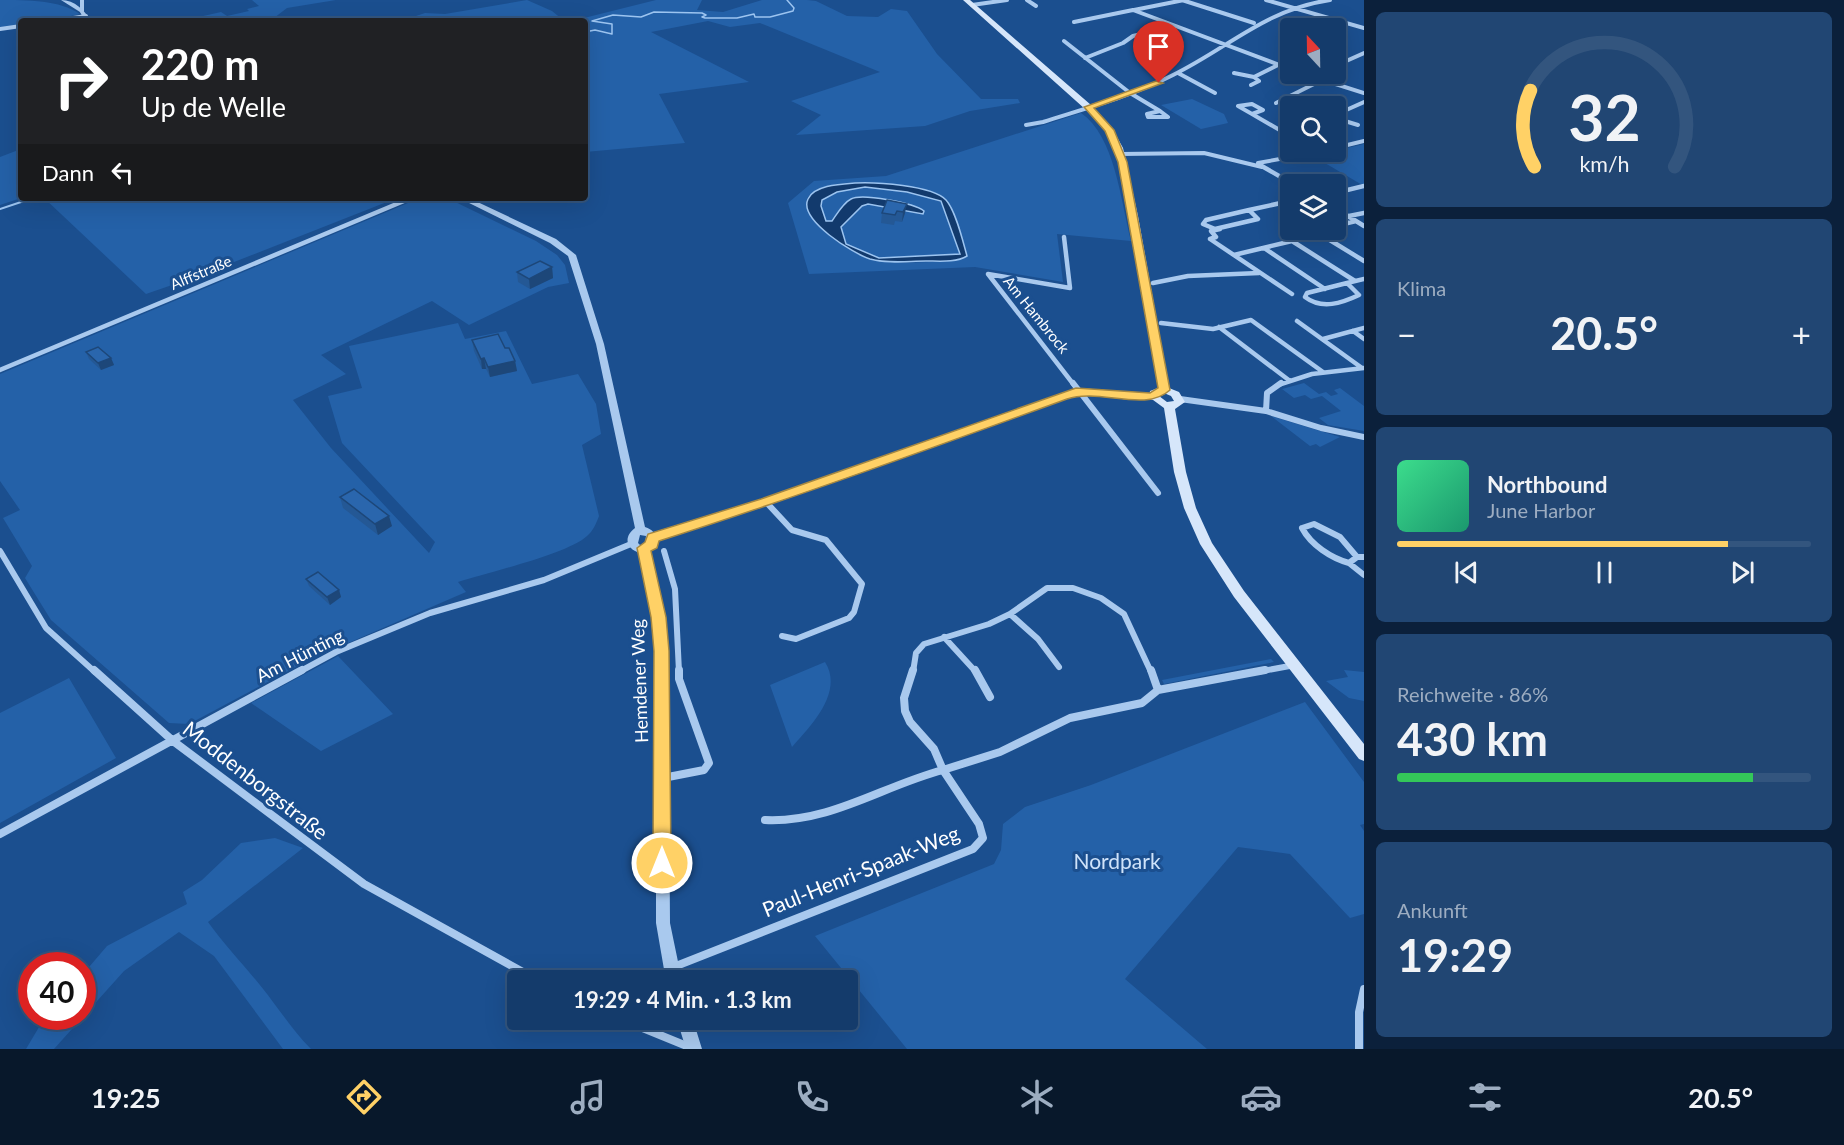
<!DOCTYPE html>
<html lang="de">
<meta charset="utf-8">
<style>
:root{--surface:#143b6b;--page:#214673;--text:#f1f3f6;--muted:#9dadc1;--line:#33557e;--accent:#ffd166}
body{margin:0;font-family:Lato,sans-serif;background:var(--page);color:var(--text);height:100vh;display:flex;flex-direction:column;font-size:22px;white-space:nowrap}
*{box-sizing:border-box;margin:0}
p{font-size:20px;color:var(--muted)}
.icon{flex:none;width:33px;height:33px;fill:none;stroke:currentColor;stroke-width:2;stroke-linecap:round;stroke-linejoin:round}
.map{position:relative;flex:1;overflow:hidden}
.panel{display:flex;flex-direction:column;gap:12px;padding:12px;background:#0b203b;width:480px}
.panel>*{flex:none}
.top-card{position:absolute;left:18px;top:18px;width:570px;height:183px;border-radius:6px;box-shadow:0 6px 24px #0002,0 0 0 2px var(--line);background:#202124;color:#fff;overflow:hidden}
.needle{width:39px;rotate:338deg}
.buttons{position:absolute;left:1280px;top:18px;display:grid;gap:12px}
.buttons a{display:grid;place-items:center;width:66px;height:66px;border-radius:6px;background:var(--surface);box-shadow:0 6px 24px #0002,0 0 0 2px var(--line);font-size:30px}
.speed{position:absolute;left:18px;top:952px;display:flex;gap:12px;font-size:30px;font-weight:700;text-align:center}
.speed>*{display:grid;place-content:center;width:78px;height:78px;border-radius:50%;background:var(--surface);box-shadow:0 6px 24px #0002,0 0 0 2px var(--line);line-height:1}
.speed .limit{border:9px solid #d22;background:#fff;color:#111}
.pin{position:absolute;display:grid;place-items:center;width:51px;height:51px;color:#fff;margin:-62px -26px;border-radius:50% 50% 50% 0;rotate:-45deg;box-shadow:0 0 6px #0007}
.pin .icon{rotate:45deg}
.me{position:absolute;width:66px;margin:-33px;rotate:0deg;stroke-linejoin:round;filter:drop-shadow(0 0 4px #0008)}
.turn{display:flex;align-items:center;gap:21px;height:126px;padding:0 24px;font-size:27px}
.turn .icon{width:78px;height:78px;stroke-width:2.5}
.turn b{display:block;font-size:42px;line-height:51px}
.then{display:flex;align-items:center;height:57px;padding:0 24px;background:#0003;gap:12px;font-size:22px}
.big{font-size:45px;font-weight:700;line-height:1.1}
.panel .card{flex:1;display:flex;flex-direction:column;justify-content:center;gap:9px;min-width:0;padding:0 21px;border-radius:9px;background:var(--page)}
.panel .dial{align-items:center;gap:0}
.dial svg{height:156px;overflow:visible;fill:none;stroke:var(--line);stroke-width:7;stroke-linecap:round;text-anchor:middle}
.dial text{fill:var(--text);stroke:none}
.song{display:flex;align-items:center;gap:18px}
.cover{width:72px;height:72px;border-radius:9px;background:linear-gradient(135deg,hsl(150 70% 55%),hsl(160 70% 35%))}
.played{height:6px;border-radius:3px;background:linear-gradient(90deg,var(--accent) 80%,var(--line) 80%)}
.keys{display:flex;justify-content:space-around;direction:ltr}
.heat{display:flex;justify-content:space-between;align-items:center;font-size:33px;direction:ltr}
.charge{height:9px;border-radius:4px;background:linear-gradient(90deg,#34c759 86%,var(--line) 0)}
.trip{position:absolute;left:507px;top:970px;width:351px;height:60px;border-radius:6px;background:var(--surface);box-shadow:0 6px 24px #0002,0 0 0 2px var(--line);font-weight:700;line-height:60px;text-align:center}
.menu{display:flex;height:96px;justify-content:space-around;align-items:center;background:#08182b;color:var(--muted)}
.menu .icon{width:42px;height:42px}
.menu .current{color:var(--accent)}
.menu b{font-size:27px;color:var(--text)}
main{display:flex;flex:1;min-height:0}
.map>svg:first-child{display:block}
</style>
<main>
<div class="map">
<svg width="1364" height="1049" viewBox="0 0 1364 1049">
<rect width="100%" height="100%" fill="#1b4f8f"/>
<!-- green -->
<path fill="#2461a8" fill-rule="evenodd" d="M 0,0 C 27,0 60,0 80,14 L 47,21 L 21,21 L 21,25 L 0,28 Z
M 252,0 L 336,0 L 287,8 L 270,21 L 181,21 L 221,12 L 227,16 L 249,11 L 247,9 L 259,6 Z
M 527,0 L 552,11 L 563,20 L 580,19 L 656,0 L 702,0 L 697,10 L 723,12 L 762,0 L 807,0 L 816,1 L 847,16 L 878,17 L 891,9 L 907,11 L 937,54 L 981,99 L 1018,99 L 1020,103 L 970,111 L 925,126 L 796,135 L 821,115 L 791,101 L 880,72 L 760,23 L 730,27 L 708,21 L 651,32 L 749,82 L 659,94 L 685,143 L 585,152 L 585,21 L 404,20 L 425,13 L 445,14 Z
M 1192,99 L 1224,114 L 1228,123 L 1201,129 L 1161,105 Z
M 1081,113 C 1115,136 1121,202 1131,241 L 1057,234 L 1063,282 L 975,267 L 809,274 L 788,203 L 814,181 L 886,176 ZM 871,182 L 924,191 L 948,203 L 959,227 L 966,253 L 964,259 C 941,262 893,265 872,260 C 856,256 792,216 809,196 C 822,182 854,182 871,182 Z
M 1364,144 L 1364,186 L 1313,156 Z
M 21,149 L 21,198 L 0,205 L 0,157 Z
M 865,187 L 920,194 L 941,202 L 960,254 L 878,258 L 846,244 L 841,228 L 862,206 L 868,204 L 923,214 L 916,206 L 859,197 L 847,201 L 832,221 L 826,221 L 820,206 L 822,200 L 837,192 Z
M 44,198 L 397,198 L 201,275 L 146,294 Z
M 420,198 L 447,198 L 536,241 L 557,255 L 565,265 L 569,283 L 548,287 L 469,325 L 432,301 L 321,355 L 346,374 L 293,400 L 331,448 L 429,553 L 435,542 L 342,443 L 328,396 L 362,388 L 349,346 L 458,323 L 465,339 L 506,331 L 532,384 L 578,374 L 596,404 L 601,434 L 582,445 L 599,516 C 596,524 593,531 587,536 C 568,554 486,573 458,582 L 466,592 L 309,660 L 189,724 L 169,723 L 51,620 L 25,578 L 32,566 L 3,518 L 20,510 L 0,481 L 0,374 Z
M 1304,383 L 1319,394 L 1326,392 L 1331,396 L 1338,394 L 1334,390 L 1340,388 L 1364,406 L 1364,431 L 1328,425 L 1319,418 L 1341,411 L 1322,396 L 1311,399 L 1305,395 L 1294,398 L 1282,389 Z
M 1271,416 L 1340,437 L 1320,447 L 1316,444 L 1310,446 Z
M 338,656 L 393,714 L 321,751 L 251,703 Z
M 1271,659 L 1274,662 L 1164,684 L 1162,680 Z
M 825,662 C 844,692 811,726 792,747 L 770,685 Z
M 1344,670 L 1364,672 L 1364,701 L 1349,698 L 1326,681 L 1348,677 Z
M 69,678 L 116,758 L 0,823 L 0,713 Z
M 1305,702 L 1364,782 L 1364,824 L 1360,825 L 1364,831 L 1364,914 L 1350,918 L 1290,854 L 1238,847 L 1125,979 L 1207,1049 L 907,1049 L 815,936 L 994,864 L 1001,850 L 1003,824 L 1025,807 L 1091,785 Z
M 275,838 L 303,848 L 208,922 C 228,950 253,974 273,1002 C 286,1019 296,1034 311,1049 L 283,1049 L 214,956 L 179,932 L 124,971 L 54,1049 L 26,1049 L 45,1017 L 82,1017 L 83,974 L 107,946 L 187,904 L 183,892 L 202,880 L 241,843 Z"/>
<!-- water -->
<path fill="#123a6d" stroke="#9cc4f0" stroke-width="1.5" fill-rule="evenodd" d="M 855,183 C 875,182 932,185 946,200 C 956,211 963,242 967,256 C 956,263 938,261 926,261 C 908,261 888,264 870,259 C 854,254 798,220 808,199 C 814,185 842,184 855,183 ZM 865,187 L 907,192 L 941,201 L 960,254 L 879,258 L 846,244 L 841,227 L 862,206 L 868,204 L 923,214 L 924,211 C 914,203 862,193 851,199 C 843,203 837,214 832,221 L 826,221 L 821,206 L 822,200 L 837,192 Z"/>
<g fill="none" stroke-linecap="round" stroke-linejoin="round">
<!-- stream-far1 -->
<path stroke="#9cc4f0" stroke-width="1.5" d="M 585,32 L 595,30 L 612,34 L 612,24 L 592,21 L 613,15 L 641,17 L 654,12 L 702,13 L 706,15 L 702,17 L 705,18 L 737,18 L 754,14 L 755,17 L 770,17 L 793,11 L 794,8 L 787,0"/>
<!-- stream -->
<path stroke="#9cc4f0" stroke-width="2" d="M 0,209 L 33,198"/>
<!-- minor-far3 -->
<path stroke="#a9c9ee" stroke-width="4" d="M 82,0 L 82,11
M 1027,0 L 1036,6
M 1182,0 L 1254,23
M 1266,0 L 1364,28
M 972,5 L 1007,0
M 1134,10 L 1184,0
M 54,21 L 86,16
M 1074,22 L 1133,10 L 1290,69
M 1323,28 L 1339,21
M 0,29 L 21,26
M 1064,41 L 1130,93 L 1160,111
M 1085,58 L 1123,43 L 1133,36 L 1174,26
M 1335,66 L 1364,53
M 1178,73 L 1215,93
M 1234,73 L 1254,77 L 1278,65
M 1304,74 L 1364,93
M 1251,85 L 1259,81 L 1254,77
M 1276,103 L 1322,80
M 1252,104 L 1263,110 L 1252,114 L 1238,106 Z
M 1160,111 L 1168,117 L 1148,117 L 1147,114 Z
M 1252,114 L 1290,136
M 1335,115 L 1364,102
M 1335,118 L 1358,125
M 1026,125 L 1043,122 C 1087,108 1132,96 1173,75 C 1230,47 1264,10 1330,0
M 1335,148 L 1364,141
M 1120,154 L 1204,153 L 1262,167
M 1258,163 L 1319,152"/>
<!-- minor-far2 -->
<path stroke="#a9c9ee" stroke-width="4.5" d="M 1260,165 L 1293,184
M 1335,193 L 1364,186
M 1335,208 L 1364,226
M 1249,210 L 1258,219 L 1215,229 L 1203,224 L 1206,220 Z
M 1249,210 L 1290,201
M 1349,216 L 1364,213
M 1335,226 L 1356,221
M 1220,229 L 1211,231 L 1216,237 L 1210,239 L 1292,294
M 1315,231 L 1364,261
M 1064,237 L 1070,288 L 988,274 L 1074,385
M 1292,241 L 1355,281
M 1264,248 L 1325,289
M 1234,255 L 1292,241 L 1286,237 L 1319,230
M 1153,283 L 1188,276 L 1259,273
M 1347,283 L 1359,295 C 1342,303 1322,310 1305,297 L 1307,293 Z
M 1347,283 L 1364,279
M 1297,321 L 1362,368
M 1161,323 L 1213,329 L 1251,320 L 1323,372
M 1219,327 L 1290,381
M 1353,331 L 1364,339
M 1323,339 L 1364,328
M 0,370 L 411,198
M 1278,385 L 1312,374 L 1364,368"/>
<!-- minor-far1 -->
<path stroke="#a9c9ee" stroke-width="6" d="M 1073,383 L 1158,493
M 1180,399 L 1266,411 L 1321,428 L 1364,437
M 1266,411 L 1267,393 L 1281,383
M 766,502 L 792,530 L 826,540 L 862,584 L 854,612 L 849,618 L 796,639 L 782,636
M 1314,524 L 1340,537 L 1357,557 L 1349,563 C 1331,558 1311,545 1302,528 Z
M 653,538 L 766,502 L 1080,391 L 1154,397
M 0,551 L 46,628 L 95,672
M 664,551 L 675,589 L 679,672
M 1357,557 L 1364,557
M 1349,563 L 1364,575
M 1010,614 L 1038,639 L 1059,667
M 944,637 L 976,672
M 299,672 L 336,652 L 430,613 L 544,580 L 631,544
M 913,672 L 916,653 L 924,644 L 989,624 L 1010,614 L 1047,588 L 1073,588 L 1101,598 L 1124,614 L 1151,672
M 1257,672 L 1295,665"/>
<!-- minor -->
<path stroke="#a9c9ee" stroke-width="8" d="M 94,670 L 173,741 L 364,884 L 539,981
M 913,670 L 904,698 L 905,711 L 910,722 L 934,749 L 943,770
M 975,670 L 990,697
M 1158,690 L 1265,670
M 943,770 L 1000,752 L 1070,718 L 1142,703 L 1158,690 L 1151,670
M 663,778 L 704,770 L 709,763 L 679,679 L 679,670
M 765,820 C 831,823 882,786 943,770
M 0,834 L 302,670
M 671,968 L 973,849 L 983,838 L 979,824 L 943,770
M 623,1020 L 694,1049
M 1359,1049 L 1359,1012 L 1364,989"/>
<!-- tertiary -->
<path fill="#a9c9ee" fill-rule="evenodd" d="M 61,0 C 75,0 84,10 91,21 L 85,21 L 80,12 Z
M 459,198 L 469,198 L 556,239 L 576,255 L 604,344 L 645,527 C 658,531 660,543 650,551 L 664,617 L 668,651 L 670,923 L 682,981 L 666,981 L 656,923 L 656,651 L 652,617 L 640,553 C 626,549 623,537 635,528 L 596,344 L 568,256 L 550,243 ZM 640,535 L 646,536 L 645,544 L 640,545 L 638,543 Z
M 677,1020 L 693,1020 L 702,1049 L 686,1049 Z"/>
<!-- secondary -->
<path fill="#d6e6fa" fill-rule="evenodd" d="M 963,0 L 970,0 L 1091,105 L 1112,128 L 1123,148 L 1138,216 L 1169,388 L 1179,392 L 1185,402 L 1175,409 L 1186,472 L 1196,508 L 1212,543 L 1244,591 L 1364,744 L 1364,761 L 1359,759 L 1234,597 L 1200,544 L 1184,508 L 1174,472 L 1164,408 L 1149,397 L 1150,391 L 1158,388 L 1130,216 L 1115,148 L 1106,131 L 1085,109 ZM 1164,393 L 1171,396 L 1174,401 L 1167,402 L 1159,396 Z"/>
</g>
<!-- wall -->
<path fill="#245895" d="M 887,200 L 905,213 L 902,222 L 895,221 L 894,225 L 881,223 L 882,213 Z
M 552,267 L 553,278 L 530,289 L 518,282 L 517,272 Z
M 472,340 L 505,348 L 515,361 L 517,371 L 490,377 L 486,369 L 482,369 L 474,351 Z
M 86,352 L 111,358 L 114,365 L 101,370 L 89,359 Z
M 340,497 L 392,526 L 378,535 L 343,508 Z
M 306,579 L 339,590 L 341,597 L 330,605 L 309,586 Z"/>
<!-- shaded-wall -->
<path fill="#1d4779" d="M 907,204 L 905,213 L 902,222 L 903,212 Z
M 552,267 L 553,278 L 530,289 L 529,279 Z
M 111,358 L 114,365 L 101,370 L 98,363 Z
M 484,358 L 486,369 L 482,369 L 481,359 Z
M 515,361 L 517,371 L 490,377 L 488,367 Z
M 389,516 L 392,526 L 378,535 L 375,524 Z
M 339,590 L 341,597 L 330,605 L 327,597 Z"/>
<!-- building -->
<path fill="#2a66ad" stroke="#1d4779" stroke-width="1.5" d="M 887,200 L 907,204 L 903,212 L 897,211 L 895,215 L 882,213 Z
M 540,261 L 552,267 L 529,279 L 517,272 Z
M 498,334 L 505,348 L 509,348 L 515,361 L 488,367 L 484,358 L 481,359 L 472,340 Z
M 98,347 L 111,358 L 98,363 L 86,352 Z
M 354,489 L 389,516 L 375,524 L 340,497 Z
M 318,572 L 339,590 L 327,597 L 306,579 Z"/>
<!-- route -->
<path fill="#ffd166" stroke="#a68842" stroke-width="1.5" d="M 1156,81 L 1163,83 L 1094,108 L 1114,130 L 1127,162 L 1170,390 C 1145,413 1100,388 1067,399 C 932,448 797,497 659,541 L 657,548 L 651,551 L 666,617 L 669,651 L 671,863 L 668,869 L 662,871 L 656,869 L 653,863 L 654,651 L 651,617 L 637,548 L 645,542 L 648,534 L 761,499 L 1076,388 L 1150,393 L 1158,388 L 1118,162 L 1105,131 L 1084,107 Z"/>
<g text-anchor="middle" stroke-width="6" stroke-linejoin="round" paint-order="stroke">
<!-- far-street labels -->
<g font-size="15" fill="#fff" stroke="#1b4f8f">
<text transform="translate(201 273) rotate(-23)" y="5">Alffstraße</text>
<text transform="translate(1036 315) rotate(51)" y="5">Am Hambrock</text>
</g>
<!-- street labels -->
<g font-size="18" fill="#fff" stroke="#1b4f8f">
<text transform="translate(300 656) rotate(-27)" y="6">Am Hünting</text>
<text transform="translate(640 681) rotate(-92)" y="6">Hemdener Weg</text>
</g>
<!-- near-street labels -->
<g font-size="21" fill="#fff" stroke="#1b4f8f">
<text transform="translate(255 781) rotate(38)" y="7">Moddenborgstraße</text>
<text transform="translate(861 872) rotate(-22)" y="7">Paul-Henri-Spaak-Weg</text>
</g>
<!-- near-park labels -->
<g font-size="21" fill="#cfe3fa" stroke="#1b4f8f">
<text x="1117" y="869">Nordpark</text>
</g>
</g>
</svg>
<div class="buttons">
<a><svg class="needle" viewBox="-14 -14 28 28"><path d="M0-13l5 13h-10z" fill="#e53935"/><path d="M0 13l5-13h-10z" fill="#9dadc1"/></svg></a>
<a><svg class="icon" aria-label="search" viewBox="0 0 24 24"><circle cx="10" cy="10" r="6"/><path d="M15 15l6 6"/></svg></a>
<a><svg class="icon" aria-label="layers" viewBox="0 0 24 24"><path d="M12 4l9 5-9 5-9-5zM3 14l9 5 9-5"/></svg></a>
</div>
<div class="speed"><div class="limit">40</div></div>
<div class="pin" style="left:1159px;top:83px;background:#d93025"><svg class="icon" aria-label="arrive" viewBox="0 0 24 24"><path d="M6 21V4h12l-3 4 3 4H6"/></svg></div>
<svg class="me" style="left:662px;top:863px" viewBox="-20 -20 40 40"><circle r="17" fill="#ffd166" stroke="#fff" stroke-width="3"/><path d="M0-11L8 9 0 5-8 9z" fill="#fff"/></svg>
<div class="trip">19:29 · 4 Min. · 1.3 km</div>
<div class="top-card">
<div class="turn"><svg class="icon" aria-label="right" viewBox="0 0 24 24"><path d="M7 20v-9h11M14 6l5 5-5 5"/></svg><div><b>220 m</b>Up de Welle</div></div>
<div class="then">Dann<svg class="icon" aria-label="left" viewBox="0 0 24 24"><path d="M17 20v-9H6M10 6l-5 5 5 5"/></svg></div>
</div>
</div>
<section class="panel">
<div class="card dial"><svg viewBox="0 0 100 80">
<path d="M14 69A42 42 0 1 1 86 69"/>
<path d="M14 69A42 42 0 0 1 12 30" stroke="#ffd166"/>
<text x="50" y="56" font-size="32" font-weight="700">32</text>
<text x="50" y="72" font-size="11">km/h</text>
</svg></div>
<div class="card"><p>Klima</p>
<div class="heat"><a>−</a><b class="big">20.5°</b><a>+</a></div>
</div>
<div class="card">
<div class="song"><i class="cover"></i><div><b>Northbound</b><p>June Harbor</p></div></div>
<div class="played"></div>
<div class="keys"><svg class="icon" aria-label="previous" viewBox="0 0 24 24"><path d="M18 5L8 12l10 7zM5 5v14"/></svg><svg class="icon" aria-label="pause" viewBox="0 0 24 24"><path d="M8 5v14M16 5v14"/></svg><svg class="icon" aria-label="next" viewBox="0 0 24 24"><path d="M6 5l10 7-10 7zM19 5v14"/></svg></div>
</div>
<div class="card"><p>Reichweite · 86%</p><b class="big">430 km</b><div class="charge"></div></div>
<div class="card"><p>Ankunft</p><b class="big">19:29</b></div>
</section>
</main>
<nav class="menu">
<b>19:25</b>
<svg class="icon current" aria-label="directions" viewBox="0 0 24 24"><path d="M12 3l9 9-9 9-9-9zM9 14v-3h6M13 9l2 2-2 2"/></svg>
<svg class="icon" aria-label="music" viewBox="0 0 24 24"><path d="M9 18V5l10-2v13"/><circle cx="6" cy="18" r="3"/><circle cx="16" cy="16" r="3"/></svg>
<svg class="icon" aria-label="phone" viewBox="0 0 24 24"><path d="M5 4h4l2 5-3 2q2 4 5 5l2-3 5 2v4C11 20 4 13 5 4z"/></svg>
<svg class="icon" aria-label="climate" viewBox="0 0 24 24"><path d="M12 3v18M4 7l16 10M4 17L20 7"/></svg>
<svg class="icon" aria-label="car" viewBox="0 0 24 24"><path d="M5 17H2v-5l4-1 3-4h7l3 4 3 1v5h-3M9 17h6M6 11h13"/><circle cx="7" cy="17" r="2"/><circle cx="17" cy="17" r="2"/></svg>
<svg class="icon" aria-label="filters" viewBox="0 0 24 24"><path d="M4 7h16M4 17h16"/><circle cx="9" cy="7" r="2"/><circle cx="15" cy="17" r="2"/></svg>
<b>20.5°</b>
</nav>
